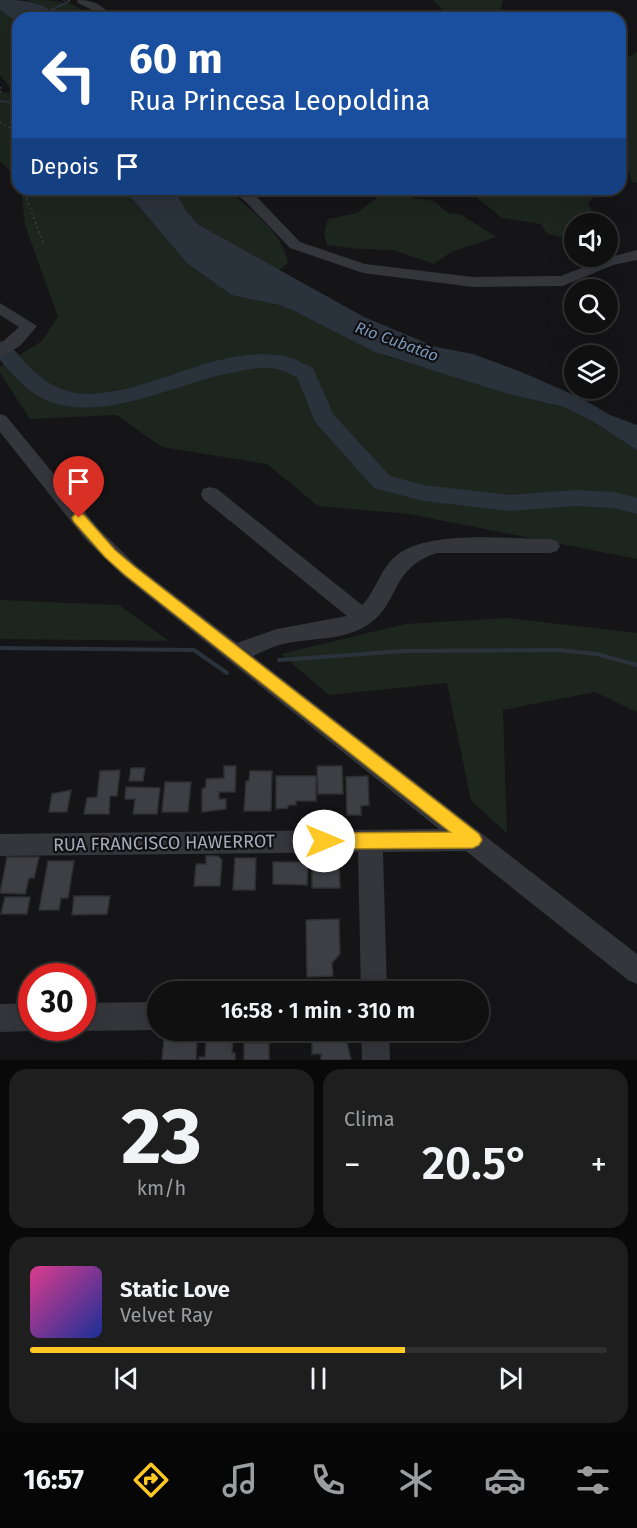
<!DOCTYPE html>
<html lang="pt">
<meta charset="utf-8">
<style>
:root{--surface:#101011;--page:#1e1e1f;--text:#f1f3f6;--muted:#9c9d9f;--line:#303031;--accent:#ffc825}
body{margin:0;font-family:"Fira Sans",sans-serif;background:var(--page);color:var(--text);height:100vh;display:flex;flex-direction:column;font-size:22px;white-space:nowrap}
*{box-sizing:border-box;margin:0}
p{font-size:20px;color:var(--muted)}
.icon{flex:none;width:33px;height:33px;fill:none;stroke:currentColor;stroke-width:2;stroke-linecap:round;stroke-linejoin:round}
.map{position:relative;height:1060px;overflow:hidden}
.side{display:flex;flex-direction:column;gap:9px;padding:9px;background:#090909;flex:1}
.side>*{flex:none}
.guide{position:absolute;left:12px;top:12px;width:614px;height:183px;border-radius:18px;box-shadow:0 6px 24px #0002,0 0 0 2px var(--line);background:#1a4fa0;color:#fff;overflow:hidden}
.buttons{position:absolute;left:564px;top:213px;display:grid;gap:12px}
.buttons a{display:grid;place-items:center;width:54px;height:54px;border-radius:50%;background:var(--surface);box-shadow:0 6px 24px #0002,0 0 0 2px var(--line);font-size:30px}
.speed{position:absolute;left:18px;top:963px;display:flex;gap:12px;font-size:30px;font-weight:700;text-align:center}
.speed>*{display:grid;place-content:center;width:78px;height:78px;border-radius:50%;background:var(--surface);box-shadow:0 6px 24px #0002,0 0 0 2px var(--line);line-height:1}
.speed .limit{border:9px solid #d22;background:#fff;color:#111}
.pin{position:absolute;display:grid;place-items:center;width:51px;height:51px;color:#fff;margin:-62px -26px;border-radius:50% 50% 50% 0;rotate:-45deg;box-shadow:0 0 6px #0007}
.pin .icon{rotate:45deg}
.me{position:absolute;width:66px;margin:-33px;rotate:90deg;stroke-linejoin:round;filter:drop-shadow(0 0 4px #0008)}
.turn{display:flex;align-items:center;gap:21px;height:126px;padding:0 18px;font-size:27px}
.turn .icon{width:78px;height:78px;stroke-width:2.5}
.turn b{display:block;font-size:42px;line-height:51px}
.then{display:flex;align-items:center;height:57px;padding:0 18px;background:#0003;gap:12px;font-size:22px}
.big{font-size:45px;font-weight:600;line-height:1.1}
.side .tile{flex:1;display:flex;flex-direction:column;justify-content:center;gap:9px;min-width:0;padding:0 21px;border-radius:18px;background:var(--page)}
.side .dial{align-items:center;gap:0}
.dial b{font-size:78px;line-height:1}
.song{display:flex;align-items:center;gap:18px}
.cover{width:72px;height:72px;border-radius:9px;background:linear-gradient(135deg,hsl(330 70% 55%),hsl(230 70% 35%))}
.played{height:6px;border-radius:3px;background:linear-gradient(90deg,var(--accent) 65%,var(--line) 65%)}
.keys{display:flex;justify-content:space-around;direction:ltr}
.heat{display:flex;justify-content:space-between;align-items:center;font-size:33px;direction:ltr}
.side .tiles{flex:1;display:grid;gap:9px;grid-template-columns:1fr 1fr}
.tile:last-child{grid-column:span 2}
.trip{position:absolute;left:147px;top:981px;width:342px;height:60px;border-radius:30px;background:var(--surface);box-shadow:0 6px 24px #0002,0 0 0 2px var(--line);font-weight:600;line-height:60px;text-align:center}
.dock{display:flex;height:96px;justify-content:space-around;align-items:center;background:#060607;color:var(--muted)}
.dock .icon{width:42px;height:42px}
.dock .on{color:var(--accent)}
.dock b{font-size:27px;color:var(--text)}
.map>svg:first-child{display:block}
</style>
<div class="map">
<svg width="637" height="1060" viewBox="0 0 637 1060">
<rect width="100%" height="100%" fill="#151517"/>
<!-- green -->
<path fill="#1c251e" d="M 27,0 C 44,0 74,0 84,12 L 83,18 L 58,18 L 50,10 Z
M 433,0 L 503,0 L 499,18 L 450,18 Z
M 0,10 L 18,23 L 18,179 L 0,161 L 0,92 L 14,93 L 0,75 Z
M 637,52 L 637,183 L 632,182 L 629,172 L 620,174 L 620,61 Z
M 21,189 L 124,189 L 187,263 L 231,295 L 279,305 L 294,311 L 388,357 L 464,378 L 508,394 L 564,407 L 592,421 L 637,450 L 637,559 L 409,514 L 318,506 L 267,464 L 162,447 L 116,415 L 30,419 L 0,373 L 0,367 L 42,341 L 58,317 L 25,225 Z
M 174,189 L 228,189 C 249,209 284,233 288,263 L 278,271 L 199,225 L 187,212 Z
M 388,189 L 401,189 L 413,198 L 434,201 L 448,213 L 462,215 L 496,237 L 451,252 L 434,264 L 393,250 L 359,249 L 327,245 L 324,234 L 328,219 L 357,213 Z
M 466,189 L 602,189 L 588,203 L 592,212 L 571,223 L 573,234 L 566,238 L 547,234 L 541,224 L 502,218 Z
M 0,600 L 119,605 L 169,641 L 0,639 Z
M 508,618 L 637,633 L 637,712 L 595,692 L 503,710 L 507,833 L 471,801 L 447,683 L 329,695 L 281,654 L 405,624 Z"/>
<!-- water -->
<path fill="#2a323c" d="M 0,0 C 21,0 43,0 58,18 L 18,18 L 18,23 L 0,10 Z
M 124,189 L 174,189 L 187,212 L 199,225 L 364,317 L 436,347 L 473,354 L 519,371 L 581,398 L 610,415 L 637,425 L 637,450 L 592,421 L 564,407 L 508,394 L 375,352 L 294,311 L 279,305 L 231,295 L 187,263 Z"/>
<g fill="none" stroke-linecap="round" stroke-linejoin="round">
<!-- stream-far1 -->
<path stroke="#2a323c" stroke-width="2" d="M 47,12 L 68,2
M 0,101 L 18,103"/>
<!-- stream -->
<path stroke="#2a323c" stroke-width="4" d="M 0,648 L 194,650 L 227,673
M 279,660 L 404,651 L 558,650 L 597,654 L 637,665"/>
<!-- river -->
<path fill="#2a323c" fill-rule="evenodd" d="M 0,341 C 10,343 14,350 21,358 C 39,378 58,393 86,394 C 153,394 216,344 284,356 C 294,358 304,364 313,368 L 333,414 L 390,476 L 423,485 L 510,495 L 576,490 L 614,492 L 637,498 L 637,514 L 614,508 L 576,506 L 510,511 L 423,501 L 374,488 L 315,422 L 297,377 C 292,375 286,371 280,370 C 266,365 249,369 235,372 C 178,382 96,428 40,397 C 24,388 12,374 0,360 Z"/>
</g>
<!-- building -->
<path fill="#3e3f45" stroke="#2f2f33" stroke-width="1.5" d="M 224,766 L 236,766 L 235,792 L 219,792 L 219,799 L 226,799 L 226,809 L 202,812 L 202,789 L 206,787 L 206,779 L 224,778 Z
M 317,766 L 342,766 L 343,794 L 318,794 Z
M 131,768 L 145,768 L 143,781 L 129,781 Z
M 120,770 L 117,796 L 110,796 L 109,814 L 84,814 L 87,798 L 97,797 L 100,771 Z
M 250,771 L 272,771 L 271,811 L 244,811 L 246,781 L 249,781 Z
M 276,776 L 316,776 L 316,801 L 296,801 L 296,805 L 288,805 L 288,808 L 276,809 Z
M 368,776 L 369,805 L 361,806 L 361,815 L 347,815 L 346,777 Z
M 165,782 L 191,782 L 188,812 L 162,812 Z
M 126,787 L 160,788 L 157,814 L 133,814 L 135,799 L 125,799 Z
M 71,790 L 67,812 L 49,812 L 52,794 Z
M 206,856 L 218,856 L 222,860 L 220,886 L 194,886 L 196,864 L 206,864 Z
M 7,857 L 39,857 L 34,878 L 29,878 L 25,894 L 0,893 Z
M 235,858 L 256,858 L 255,890 L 233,890 Z
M 312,858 L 339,858 L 340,888 L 312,888 Z
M 48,861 L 74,861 L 68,898 L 61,898 L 59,910 L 39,910 Z
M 273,862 L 308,862 L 307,885 L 273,884 Z
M 74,896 L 110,896 L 107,914 L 72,915 Z
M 5,897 L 30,897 L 27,914 L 1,914 Z
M 339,919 L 340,954 L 332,963 L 333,976 L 307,977 L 306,920 Z
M 312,1031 L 329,1032 L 329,1039 L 347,1042 L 351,1060 L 321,1060 L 321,1054 L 312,1054 Z
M 233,1036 L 232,1053 L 235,1053 L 235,1060 L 199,1060 L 199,1057 L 205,1057 L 206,1041 L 218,1041 L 218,1037 Z
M 164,1037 L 180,1037 L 180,1041 L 197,1040 L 196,1060 L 162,1060 Z
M 244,1043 L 269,1043 L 269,1060 L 244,1060 Z"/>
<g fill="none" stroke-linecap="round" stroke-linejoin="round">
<!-- path -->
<path stroke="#3b3d44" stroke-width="1.5" stroke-dasharray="2 3" stroke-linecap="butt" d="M 63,0 L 72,1
M 0,87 L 2,89 L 0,93
M 0,122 L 18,133
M 23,189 L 44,245"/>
<!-- minor -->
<path fill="#35363c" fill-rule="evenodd" d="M 77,0 C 92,0 104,4 111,18 L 99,18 L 96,12 L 78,3 Z
M 230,189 L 246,189 L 256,196 L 300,242 L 365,264 L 473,277 L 561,276 L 603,259 L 637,250 L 637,260 L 613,265 L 563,286 L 473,287 L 363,273 L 290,248 L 246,202 Z
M 0,303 L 37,326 L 20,346 L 0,357 L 0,344 L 19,327 L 0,315 Z
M 0,414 L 6,416 L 99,529 L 137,566 L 237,643 L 277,629 L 347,616 L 203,499 L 201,494 L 203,489 L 210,487 L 217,489 L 362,605 C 376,591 380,569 396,556 C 427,529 510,539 550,539 L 557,541 L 560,546 L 557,551 L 550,553 L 437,553 C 390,568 400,603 369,624 C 343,642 308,637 279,645 C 270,648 261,652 253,656 L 637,954 L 637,984 L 628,980 L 466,851 L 383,852 L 387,992 L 361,992 L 358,852 L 0,856 L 0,834 L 439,829 L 123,576 L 85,539 L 0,432 Z
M 158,1002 L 158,1030 L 82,1031 L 74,1028 L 82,1028 L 82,1003 Z
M 32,1003 L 32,1028 L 40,1028 L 32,1031 L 0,1032 L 0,1004 Z
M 361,1030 L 389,1030 L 390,1060 L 362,1060 Z"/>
</g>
<!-- route -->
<path fill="#ffc825" stroke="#a68218" stroke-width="1.5" d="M 79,513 L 84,515 L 115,550 L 135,567 L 479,834 L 482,840 L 479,845 L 473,848 L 324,849 L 317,847 L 315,841 L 317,836 L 324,833 L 450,832 L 125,575 L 105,557 L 74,522 L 72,518 L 74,515 Z"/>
<g text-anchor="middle" stroke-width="4.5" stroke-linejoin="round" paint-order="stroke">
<!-- water labels -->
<g font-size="16" font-style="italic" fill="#7995b7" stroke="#101012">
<text transform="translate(397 341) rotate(20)" y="6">Rio Cubatão</text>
</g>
<!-- near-street labels -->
<g font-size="18" fill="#a5aab9" stroke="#101012">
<text transform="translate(164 843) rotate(-1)" y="6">RUA FRANCISCO HAWERROT</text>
</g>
</g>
</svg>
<div class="buttons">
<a><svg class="icon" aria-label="sound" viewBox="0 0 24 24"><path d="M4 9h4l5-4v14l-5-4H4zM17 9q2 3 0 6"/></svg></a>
<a><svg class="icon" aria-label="search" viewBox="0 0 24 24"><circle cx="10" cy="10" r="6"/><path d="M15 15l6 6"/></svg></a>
<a><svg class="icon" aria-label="layers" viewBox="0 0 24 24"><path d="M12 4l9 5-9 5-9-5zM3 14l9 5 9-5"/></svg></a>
</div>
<div class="speed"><div class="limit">30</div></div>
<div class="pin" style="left:79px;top:518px;background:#d93025"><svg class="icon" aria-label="arrive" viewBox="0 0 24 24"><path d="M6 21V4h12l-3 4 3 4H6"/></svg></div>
<svg class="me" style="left:324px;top:841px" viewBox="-20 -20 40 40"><circle r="19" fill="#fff"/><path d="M0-13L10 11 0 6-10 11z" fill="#ffc825"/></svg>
<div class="trip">16:58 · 1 min · 310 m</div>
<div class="guide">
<div class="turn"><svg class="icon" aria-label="left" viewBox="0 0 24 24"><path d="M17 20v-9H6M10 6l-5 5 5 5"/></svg><div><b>60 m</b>Rua Princesa Leopoldina</div></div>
<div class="then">Depois<svg class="icon" aria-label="arrive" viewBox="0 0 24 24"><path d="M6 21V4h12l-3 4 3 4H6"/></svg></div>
</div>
</div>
<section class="side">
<div class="tiles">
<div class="tile dial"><b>23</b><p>km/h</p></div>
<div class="tile"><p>Clima</p>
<div class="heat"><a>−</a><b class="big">20.5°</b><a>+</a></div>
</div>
<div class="tile">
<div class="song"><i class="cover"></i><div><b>Static Love</b><p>Velvet Ray</p></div></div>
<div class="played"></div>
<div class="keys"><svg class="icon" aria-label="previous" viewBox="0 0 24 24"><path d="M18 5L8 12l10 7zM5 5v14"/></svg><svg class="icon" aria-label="pause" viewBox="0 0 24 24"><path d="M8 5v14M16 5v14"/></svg><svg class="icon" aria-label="next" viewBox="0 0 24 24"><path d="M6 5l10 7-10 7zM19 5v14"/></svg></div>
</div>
</div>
</section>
<nav class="dock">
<b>16:57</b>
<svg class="icon on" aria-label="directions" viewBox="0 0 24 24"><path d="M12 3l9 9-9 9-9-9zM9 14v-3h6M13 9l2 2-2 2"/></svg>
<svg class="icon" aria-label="music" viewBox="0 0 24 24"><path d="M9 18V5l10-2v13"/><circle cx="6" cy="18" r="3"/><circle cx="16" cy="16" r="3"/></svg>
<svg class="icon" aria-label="phone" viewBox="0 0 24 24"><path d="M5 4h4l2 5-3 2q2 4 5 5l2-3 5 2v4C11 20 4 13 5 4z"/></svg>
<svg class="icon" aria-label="climate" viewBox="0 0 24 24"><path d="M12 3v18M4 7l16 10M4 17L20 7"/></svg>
<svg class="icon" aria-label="car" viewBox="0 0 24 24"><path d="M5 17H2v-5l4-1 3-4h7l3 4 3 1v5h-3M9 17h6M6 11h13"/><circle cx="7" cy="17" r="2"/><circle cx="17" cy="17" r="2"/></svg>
<svg class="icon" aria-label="filters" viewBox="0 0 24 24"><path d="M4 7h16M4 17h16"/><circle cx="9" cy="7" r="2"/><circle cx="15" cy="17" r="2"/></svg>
</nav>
